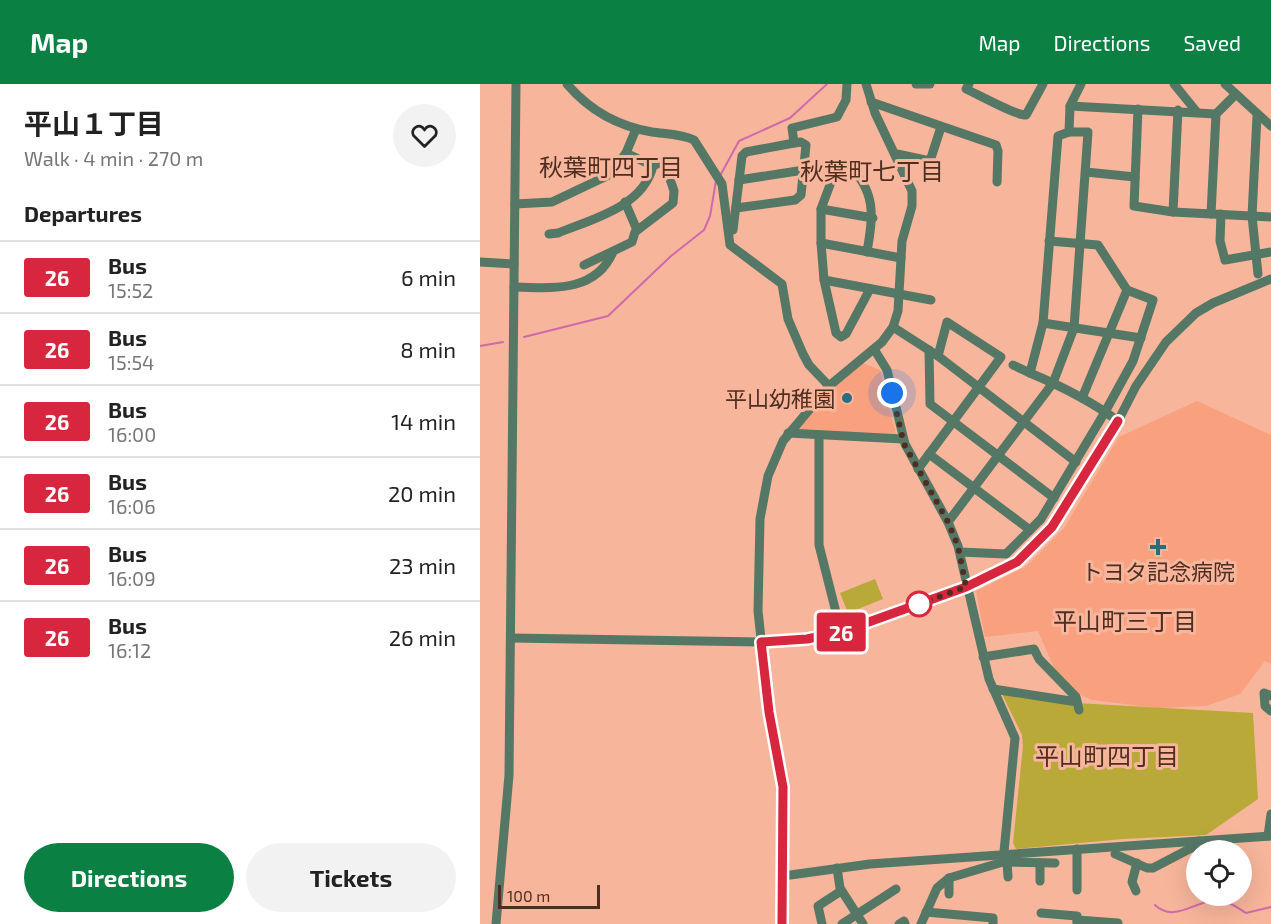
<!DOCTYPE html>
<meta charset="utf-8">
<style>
body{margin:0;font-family:"Exo 2","Noto Sans JP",sans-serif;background:#f2f2f2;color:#222;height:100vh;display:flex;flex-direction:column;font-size:22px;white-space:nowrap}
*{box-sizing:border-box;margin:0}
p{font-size:20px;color:#767676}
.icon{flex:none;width:33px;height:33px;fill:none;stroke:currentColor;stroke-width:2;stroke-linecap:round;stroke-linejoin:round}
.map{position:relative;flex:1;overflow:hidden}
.panel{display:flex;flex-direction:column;background:#fff;width:480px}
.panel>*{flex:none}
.badge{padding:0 12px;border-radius:4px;font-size:21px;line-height:39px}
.buttons{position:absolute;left:706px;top:756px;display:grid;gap:12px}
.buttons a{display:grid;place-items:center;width:66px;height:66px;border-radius:50%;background:#fff;box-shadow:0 6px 24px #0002;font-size:30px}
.scale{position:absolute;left:18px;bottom:15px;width:102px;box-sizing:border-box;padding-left:6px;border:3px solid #4f2e22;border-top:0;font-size:16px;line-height:21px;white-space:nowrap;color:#4f2e22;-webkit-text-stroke:4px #f7b59b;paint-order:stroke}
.you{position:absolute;width:30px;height:30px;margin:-15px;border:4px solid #fff;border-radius:50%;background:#1a73e8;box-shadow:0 0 0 9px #1a73e833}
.map>.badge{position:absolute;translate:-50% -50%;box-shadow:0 0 0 3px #fff}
h2{padding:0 24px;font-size:22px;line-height:54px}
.round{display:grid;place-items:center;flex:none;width:63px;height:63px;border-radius:32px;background:#f2f2f2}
.overview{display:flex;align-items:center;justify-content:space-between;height:102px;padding:0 24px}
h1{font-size:28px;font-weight:700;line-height:45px}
.primary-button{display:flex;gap:12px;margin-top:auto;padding:12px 24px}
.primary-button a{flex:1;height:69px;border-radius:36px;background:#0b8043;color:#fff;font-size:24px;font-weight:700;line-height:69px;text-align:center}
.primary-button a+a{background:#f2f2f2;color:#222}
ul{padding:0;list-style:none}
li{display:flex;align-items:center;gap:18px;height:72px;padding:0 24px;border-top:2px solid #e0e0e0}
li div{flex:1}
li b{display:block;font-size:22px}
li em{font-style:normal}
li .badge{min-width:66px;font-weight:700;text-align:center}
header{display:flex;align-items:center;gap:36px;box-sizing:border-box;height:84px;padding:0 30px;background:#0b8043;color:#fff}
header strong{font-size:28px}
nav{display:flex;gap:33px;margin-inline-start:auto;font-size:21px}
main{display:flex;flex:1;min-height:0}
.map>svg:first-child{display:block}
.built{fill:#f9a07e}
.green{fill:#b8a938}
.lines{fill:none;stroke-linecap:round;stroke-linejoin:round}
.stream{stroke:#ce6aac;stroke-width:2}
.minor{stroke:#557765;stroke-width:9}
.line-casing{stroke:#fff;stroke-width:14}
.line{stroke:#d7263d;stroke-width:9}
.walk{stroke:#4f2e22;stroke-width:6;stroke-dasharray:0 10.8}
.poi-dot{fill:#2c6c80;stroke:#f7b59b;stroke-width:2}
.stop-dot{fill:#fff;stroke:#d7263d;stroke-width:3}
.labels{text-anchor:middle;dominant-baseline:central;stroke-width:6;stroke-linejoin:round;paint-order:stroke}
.poi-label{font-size:22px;fill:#4f2e22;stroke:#f7b59b;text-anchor:end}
.neighbourhood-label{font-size:24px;fill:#4f2e22;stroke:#f7b59b}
</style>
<header>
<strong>Map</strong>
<nav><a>Map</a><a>Directions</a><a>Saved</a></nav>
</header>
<main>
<section class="panel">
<div class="overview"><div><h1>平山１丁目</h1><p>Walk · 4 min · 270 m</p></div><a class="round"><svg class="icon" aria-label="heart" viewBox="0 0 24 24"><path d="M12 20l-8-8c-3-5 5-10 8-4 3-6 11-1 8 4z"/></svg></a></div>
<h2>Departures</h2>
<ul>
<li><span class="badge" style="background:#d7263d;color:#fff">26</span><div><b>Bus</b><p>15:52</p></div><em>6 min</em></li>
<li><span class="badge" style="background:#d7263d;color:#fff">26</span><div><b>Bus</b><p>15:54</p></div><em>8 min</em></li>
<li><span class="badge" style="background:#d7263d;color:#fff">26</span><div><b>Bus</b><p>16:00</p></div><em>14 min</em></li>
<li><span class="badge" style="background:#d7263d;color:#fff">26</span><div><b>Bus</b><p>16:06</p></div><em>20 min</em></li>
<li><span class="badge" style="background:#d7263d;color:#fff">26</span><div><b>Bus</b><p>16:09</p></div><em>23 min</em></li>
<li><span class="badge" style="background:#d7263d;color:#fff">26</span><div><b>Bus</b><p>16:12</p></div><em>26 min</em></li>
</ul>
<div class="primary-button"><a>Directions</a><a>Tickets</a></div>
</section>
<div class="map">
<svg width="791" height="840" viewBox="0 0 791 840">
<rect width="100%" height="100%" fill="#f7b59b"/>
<!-- built -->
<g class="built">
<polygon points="383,279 400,286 416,350 319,347 316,344 349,305"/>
<polygon points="717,317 791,351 791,580 785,577 760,610 726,622 677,624 612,616 597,609 574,584 558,547 505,553 496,507 547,482 584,444 639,353"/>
</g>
<!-- green -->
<g class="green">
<polygon points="395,495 403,515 368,529 360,509"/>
<polygon points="521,608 596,619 773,629 778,715 726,751 643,755 536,765 533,759 543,662 542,651"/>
</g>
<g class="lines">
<!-- stream -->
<g class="stream">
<polyline points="241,90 259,57 310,34 347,0"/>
<polyline points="44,253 128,232 191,172 224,146 230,132 236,97"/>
<polyline points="0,262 23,258"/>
<path d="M675,821C695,840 716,815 740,816C749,817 758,824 766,829L791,823"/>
</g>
<!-- minor -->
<g class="minor">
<path d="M87,0C110,27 137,42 172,48C186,50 202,50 214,56L242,100L250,161L302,200L308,235L323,270L329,281L349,302"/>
<polyline points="436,0 450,0"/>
<path d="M489,0L486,5C497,10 537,32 546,31L563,0"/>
<polyline points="694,0 716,27"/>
<polyline points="745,0 791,42"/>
<polyline points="391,18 516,61 518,67 517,98"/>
<polyline points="590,22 736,30"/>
<polyline points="658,25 654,122 693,128 791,133"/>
<polyline points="777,32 772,132 778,190"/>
<polyline points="589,48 590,22 601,0"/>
<polyline points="417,70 450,77 461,43"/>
<polyline points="606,88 655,93"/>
<polyline points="259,96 324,86"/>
<polyline points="145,118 157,146"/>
<polyline points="35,120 72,118 129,91 146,69 156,45"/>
<polyline points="256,124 315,116 321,111 326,61 321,58 314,59 312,44 357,33 366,16 367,0"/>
<polyline points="341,125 393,134"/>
<polyline points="693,128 698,26"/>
<polyline points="731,130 736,30 755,11"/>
<polyline points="741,130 740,157 745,176 791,168"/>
<polyline points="253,146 262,72 266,68 314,59"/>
<path d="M69,150L78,149C112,135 163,123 173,82"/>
<path d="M341,159V125L357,82L367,80C397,107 393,132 387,168"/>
<polyline points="421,174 341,159 344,196 451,216"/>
<polyline points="0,178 34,180"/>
<polyline points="104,181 152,158 155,148 193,119 194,107 184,77 173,82 146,69"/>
<polyline points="344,196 356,249 361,253 366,250 390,205"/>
<path d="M34,203C72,204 115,209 133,168"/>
<polyline points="563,239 661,254"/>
<polyline points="413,243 458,272 596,378"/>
<polyline points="394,265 407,286 425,360 468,438 478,462 509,595 535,654 523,778 469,794 457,804 441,840"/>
<polyline points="449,266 450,320 574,414"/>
<polyline points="533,281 550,289"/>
<polyline points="602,314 647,206"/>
<polyline points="308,349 423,355"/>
<polyline points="339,351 339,461 361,548"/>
<polyline points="449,370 550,446"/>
<polyline points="438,385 521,273 467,238 458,272"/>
<path d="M468,438L573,299L594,244L608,48H589L578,52L563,239L550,289C581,302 611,317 638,337"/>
<polyline points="480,468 526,470 561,435 625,328 653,277 673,216 647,206 618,161 569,157"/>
<polyline points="31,554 281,558 327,555 361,548 486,503 523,486 551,466 572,443 638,337 656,302 686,258 716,229 733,219 791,195"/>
<polyline points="503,573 554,565 559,575 596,613 599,626"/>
<polyline points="513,605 597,618"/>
<polyline points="791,612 784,609 785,622 791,627"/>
<polyline points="788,752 791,730"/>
<polyline points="597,765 597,806"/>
<polyline points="635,770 667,784 673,784 717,761 719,757"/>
<polyline points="523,778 575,779"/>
<polyline points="527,778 528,793"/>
<polyline points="357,784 360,804 383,840"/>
<polyline points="303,792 390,780 791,752"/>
<polyline points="560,797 560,779"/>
<polyline points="656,807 652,798 657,779"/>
<polyline points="469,810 469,794"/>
<polyline points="446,828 513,834 513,840"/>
<polyline points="561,829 597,832 597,840"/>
<polyline points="597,836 638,839"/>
<polyline points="16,840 29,691 36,0"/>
<polyline points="302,840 304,716 289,628 278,527 280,435 288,392 303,357 349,302 402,258 413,243 418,227 422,157 432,122 432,107 395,29 386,0"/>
<polyline points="342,840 338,822 361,807"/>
<polyline points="362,840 416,805"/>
<polyline points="419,840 424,837 425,840"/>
</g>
</g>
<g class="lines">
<!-- line casing -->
<g class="line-casing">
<polyline id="line" points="302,840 303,703 289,628 281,558 327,555 361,548 486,503 537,478 572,443 638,337"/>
</g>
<!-- line -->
<use href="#line" class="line"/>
<!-- walk -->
<polyline class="walk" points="412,309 424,360 468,438 478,462 486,503 430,523 439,520"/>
</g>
<!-- markers -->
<g class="poi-dot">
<circle cx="367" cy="314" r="6"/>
<path d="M675 454h6v6h6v6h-6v6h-6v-6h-6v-6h6z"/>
</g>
<circle class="stop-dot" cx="439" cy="520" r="12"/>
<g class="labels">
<!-- poi labels -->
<g class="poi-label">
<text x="355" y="314">平山幼稚園</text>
<text x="678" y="487" text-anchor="middle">トヨタ記念病院</text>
</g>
<!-- neighbourhood labels -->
<g class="neighbourhood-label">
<text x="131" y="82">秋葉町四丁目</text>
<text x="392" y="86">秋葉町七丁目</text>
<text x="645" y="536">平山町三丁目</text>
<text x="627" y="671">平山町四丁目</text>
</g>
</g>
</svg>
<div class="buttons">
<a><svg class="icon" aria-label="locate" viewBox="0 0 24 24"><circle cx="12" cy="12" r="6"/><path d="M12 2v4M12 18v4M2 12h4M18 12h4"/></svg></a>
</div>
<div class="scale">100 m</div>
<div class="you" style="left:412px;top:309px"></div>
<b class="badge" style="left:361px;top:548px;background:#d7263d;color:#fff">26</b>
</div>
</main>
